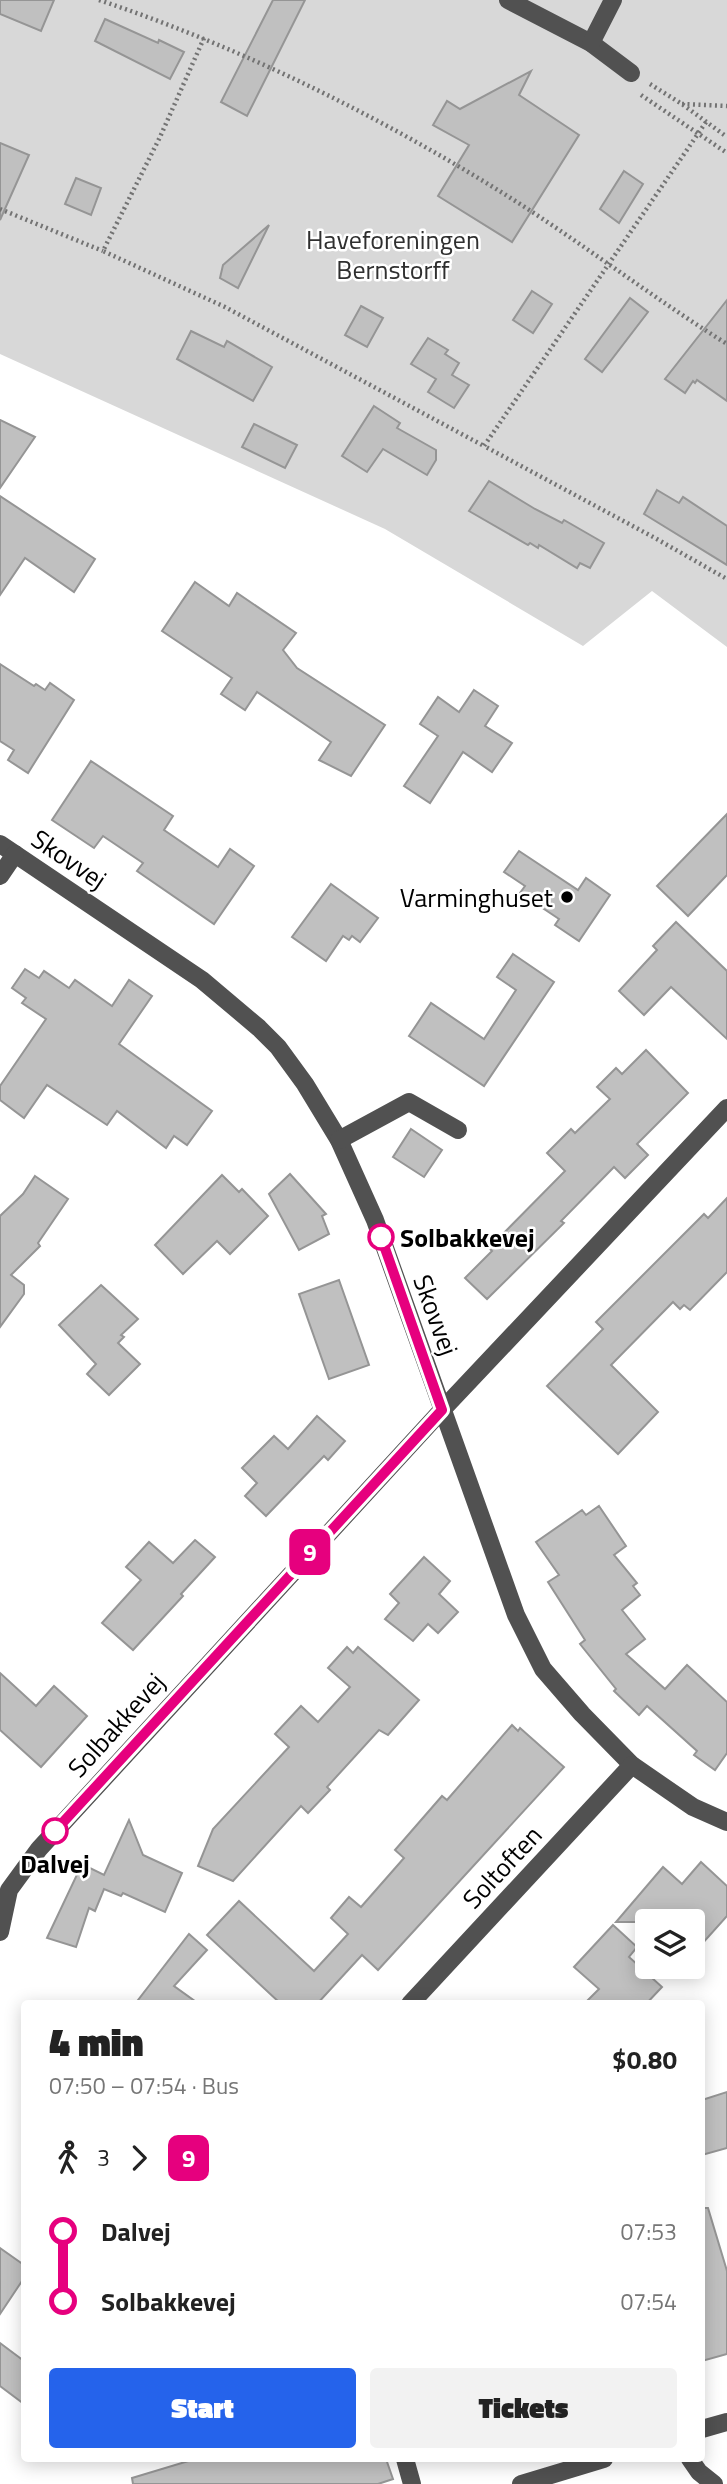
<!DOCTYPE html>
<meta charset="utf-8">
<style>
body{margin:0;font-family:"Titillium Web",sans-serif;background:#f2f2f2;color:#222;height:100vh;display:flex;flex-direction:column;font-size:26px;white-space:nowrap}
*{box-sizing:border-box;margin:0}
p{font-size:23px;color:#767676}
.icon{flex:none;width:38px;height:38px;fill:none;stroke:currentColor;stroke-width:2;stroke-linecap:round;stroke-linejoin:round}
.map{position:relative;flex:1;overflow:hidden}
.details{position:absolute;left:21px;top:2000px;width:684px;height:462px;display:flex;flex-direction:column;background:#fff;border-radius:7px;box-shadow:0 4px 18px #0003}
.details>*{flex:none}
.badge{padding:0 14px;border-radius:10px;font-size:24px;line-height:46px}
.controls{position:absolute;left:635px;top:1909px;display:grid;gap:14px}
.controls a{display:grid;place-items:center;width:70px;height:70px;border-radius:7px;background:#fff;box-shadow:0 4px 18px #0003;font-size:35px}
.map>.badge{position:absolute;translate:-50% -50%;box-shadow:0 0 0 4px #fff}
.legs{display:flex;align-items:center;gap:10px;height:77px;padding:0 28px;font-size:23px}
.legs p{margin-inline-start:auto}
.overview{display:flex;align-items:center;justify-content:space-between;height:119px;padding:0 28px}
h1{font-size:38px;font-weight:800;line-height:52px}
.cta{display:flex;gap:14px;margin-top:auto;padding:14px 28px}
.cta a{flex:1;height:80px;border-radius:7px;background:#2563eb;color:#fff;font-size:28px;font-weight:800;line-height:80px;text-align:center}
.cta a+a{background:#f2f2f2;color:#222}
ul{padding:0 28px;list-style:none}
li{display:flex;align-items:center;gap:24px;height:70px;font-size:26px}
li i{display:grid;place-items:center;width:10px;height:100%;margin:0 9px;background:currentColor}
li i::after{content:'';width:18px;height:18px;margin:-9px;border:5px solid;border-radius:50%;background:#fff}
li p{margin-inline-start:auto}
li:first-child i{background:linear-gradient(#0000 50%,currentColor 0)}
li:last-child i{background:linear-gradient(currentColor 50%,#0000 0)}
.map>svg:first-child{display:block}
.green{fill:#d8d8d8}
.building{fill:#c0c0c0;stroke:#959595;stroke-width:2}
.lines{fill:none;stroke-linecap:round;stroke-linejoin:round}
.path{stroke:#737373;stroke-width:4.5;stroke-dasharray:2 3.5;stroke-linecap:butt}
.minor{stroke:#515151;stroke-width:18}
.line-1-casing{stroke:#fff;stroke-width:16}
.line-1{stroke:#e6007e;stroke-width:10}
.poi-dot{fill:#000;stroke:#fff;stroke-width:2.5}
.stop-1-dot{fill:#fff;stroke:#e6007e;stroke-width:3.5}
.labels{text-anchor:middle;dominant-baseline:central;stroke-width:5;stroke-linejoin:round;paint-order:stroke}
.park-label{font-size:26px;fill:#2f2f2f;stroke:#fff}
.street-label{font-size:26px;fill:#000;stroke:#fff}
.poi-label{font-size:26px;fill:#000;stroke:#fff;text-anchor:end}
.stop-label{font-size:26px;font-weight:bold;fill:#000;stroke:#fff;text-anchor:start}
</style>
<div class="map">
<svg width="727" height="2484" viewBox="0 0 727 2484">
<rect width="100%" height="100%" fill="#fff"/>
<!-- green -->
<polygon class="green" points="0,0 727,0 727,647 652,591 583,646 385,529 0,354"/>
<!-- building -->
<g class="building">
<polygon points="0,0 54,0 41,31 0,14"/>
<polygon points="273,0 305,0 247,116 221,102"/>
<polygon points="105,19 158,43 159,40 184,52 170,79 95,41"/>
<polygon points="531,71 519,95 579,135 512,242 438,196 469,145 433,125 447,101 460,109"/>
<polygon points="0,143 29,155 0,220"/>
<polygon points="624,171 643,184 619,223 600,209"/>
<polygon points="76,178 101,188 91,215 65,204"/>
<polygon points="269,225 238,288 220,278 223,265"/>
<polygon points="532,291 552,304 533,333 513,320"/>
<polygon points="630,298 648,312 602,372 585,359"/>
<polygon points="727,300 727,401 697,380 695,383 693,381 685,393 665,379"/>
<polygon points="361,306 383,318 367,347 345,335"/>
<polygon points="191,331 224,347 227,341 272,367 253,401 177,359"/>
<polygon points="428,338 448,350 445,354 459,363 452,375 469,385 454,408 428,392 436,379 411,364"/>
<polygon points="374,406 400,423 397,428 436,450 436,460 427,475 383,449 367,472 342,456"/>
<polygon points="0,420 35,437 0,488"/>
<polygon points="254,424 297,445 285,468 242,447"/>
<polygon points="489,481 535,509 562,523 564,520 604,543 590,568 580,563 577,568 539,545 538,548 530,543 528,545 469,511"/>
<polygon points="657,490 679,503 683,497 727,526 727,565 644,514"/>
<polygon points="0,496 95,559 74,592 25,558 0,595"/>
<polygon points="195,582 229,606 237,593 296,633 283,650 297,668 385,725 351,776 319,760 331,742 257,692 245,710 221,694 232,678 162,631"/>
<polygon points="0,664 34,686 36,684 45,690 50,683 74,700 28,773 8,760 14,750 0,741"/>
<polygon points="474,690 498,706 485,726 512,743 492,772 463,752 430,803 404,786 438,736 420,724 438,697 459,712"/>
<polygon points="91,761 173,816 164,830 218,867 230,849 254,866 214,924 137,871 143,863 103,836 94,848 52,820"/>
<polygon points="727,814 727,875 688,916 657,886"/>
<polygon points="519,851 578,890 586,878 610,895 579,941 555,925 559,919 520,893 525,886 504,872"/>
<polygon points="331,884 378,918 360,942 352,936 349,940 343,936 326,961 292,937"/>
<polygon points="676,922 727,971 727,1039 671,987 644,1015 619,991 657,950 653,946"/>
<polygon points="513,954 554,982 484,1086 409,1036 431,1003 484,1039 516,990 497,977"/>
<polygon points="25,969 39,978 44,971 69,988 75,980 112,1006 129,980 152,996 119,1044 212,1111 187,1145 174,1136 166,1148 117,1111 107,1125 47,1085 24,1118 0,1100 0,1086 46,1019 22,1003 26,998 12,988"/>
<polygon points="646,1050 688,1093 637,1144 648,1155 625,1178 614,1167 561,1221 564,1223 487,1299 465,1278 492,1251 489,1248 565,1171 547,1153 571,1129 575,1133 610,1099 597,1087 616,1068 622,1074"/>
<polygon points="411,1129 442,1150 424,1177 393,1157"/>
<polygon points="290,1174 326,1214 322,1216 329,1234 299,1250 269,1194"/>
<polygon points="222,1175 239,1192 242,1189 268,1216 230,1254 217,1241 183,1274 155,1245"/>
<polygon points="35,1176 68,1199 38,1243 40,1246 11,1275 24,1285 24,1294 0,1327 0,1216 23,1194"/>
<polygon points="727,1198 727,1272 690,1310 684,1305 680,1309 673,1302 611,1365 658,1412 618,1454 547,1386 603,1329 596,1322 704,1214 708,1218"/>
<polygon points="339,1280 369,1365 329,1379 299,1294"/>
<polygon points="101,1285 138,1319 121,1335 124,1337 118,1343 140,1364 109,1395 87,1374 96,1364 59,1325"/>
<polygon points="317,1416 345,1441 328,1460 324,1456 266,1516 245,1496 257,1483 242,1468 274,1436 288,1449"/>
<polygon points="599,1506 626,1546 614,1555 637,1583 633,1586 640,1595 622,1610 645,1639 626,1654 665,1689 687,1665 727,1702 727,1753 715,1770 694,1755 697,1751 647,1706 639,1715 614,1691 616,1689 580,1644 585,1640 548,1582 559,1575 536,1542 582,1510 586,1515"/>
<polygon points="195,1540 215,1557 181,1594 183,1596 133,1650 102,1623 141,1580 126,1567 149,1542 173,1563"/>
<polygon points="424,1557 450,1581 439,1594 458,1612 438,1633 428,1624 413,1641 385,1619 399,1603 390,1594"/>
<polygon points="347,1647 353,1653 358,1647 419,1700 388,1735 379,1730 327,1787 330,1790 308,1813 301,1806 233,1881 198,1866 213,1829 289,1747 275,1734 301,1706 318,1722 350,1687 328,1668"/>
<polygon points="0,1673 36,1706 54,1686 87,1716 41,1767 0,1730"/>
<polygon points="512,1725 518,1731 520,1728 564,1767 378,1970 362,1955 317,2004 281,2004 207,1935 239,1901 314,1971 348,1934 331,1918 349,1897 361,1907 404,1858 395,1850 442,1796 447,1800"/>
<polygon points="129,1820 143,1855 182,1873 165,1912 123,1893 121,1896 104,1889 95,1911 89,1908 76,1947 47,1938 82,1864 104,1875"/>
<polygon points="701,1862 727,1886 727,1916 693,1954 693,1922 616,1922 663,1867 682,1884"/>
<polygon points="613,1925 637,1947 629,1957 662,1987 646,2004 584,2004 599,1989 574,1967"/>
<polygon points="189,1934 207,1950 174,1986 199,2004 135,2004"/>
<polygon points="727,2092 727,2148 702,2155 702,2100"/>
<polygon points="702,2208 708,2208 727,2271 727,2354 702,2361"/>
<polygon points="0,2248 24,2265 24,2278 0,2314"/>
<polygon points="0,2343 24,2361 24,2404 0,2386"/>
<polygon points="195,2459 386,2459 393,2479 378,2484 133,2484 132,2478"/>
</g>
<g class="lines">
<!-- path -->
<g class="path">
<path d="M99,0C237,46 369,111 493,187C573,236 647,294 727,344"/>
<polyline points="204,38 160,137 103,251 225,307 484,446"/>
<polyline points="650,84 682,104 727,137"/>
<polyline points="641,95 727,153"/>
<polyline points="682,104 727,106"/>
<polyline points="706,122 484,446 655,538 727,579"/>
<polyline points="0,209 103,251"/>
</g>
<!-- minor -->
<g class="minor">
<polyline points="508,0 591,43 631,73"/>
<polyline points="591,43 613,0"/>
<polyline points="0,844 202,980 259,1028 278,1047 305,1084 339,1140 375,1220 516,1615 543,1669 582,1714 632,1765 693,1807 727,1822"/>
<polyline points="0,876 15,854"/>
<polyline points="339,1140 409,1102 458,1130"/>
<polyline points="0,1932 9,1890 39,1849 442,1410 727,1108"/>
<polyline points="410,2004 632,1765"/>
<polyline points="702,2429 727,2422"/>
<polyline points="405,2459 412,2484"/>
<polyline points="690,2459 699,2472 714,2484"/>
<polyline points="521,2484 604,2459"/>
</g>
</g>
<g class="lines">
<!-- line-1 casing -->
<g class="line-1-casing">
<polyline id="line-1" points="55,1831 442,1410 381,1237"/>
</g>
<!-- line-1 -->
<use href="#line-1" class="line-1"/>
</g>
<!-- markers -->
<circle class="poi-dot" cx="567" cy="897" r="7"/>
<g class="stop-1-dot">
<circle cx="381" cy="1237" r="12"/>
<circle cx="55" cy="1831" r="12"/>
</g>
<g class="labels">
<!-- park labels -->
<g class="park-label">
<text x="393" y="239">Haveforeningen<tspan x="393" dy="30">Bernstorff</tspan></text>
</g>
<!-- street labels -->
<g class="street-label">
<text transform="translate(69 859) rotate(34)">Skovvej</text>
<text transform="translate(436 1315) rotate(70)">Skovvej</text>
<text transform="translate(116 1725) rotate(-48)">Solbakkevej</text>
<text transform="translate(502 1867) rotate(-47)">Soltoften</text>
</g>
<!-- poi labels -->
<g class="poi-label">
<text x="553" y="897">Varminghuset</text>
</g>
<!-- stop labels -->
<g class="stop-label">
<text x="400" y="1237">Solbakkevej</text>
<text x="55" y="1863" text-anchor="middle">Dalvej</text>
</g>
</g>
</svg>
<div class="controls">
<a><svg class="icon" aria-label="layers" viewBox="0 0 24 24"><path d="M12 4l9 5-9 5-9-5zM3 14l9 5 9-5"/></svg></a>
</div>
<b class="badge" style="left:310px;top:1552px;background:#e6007e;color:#fff">9</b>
<section class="details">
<div class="overview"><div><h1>4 min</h1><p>07:50 – 07:54 · Bus</p></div><b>$0.80</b></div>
<div class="legs"><svg class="icon" aria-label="walk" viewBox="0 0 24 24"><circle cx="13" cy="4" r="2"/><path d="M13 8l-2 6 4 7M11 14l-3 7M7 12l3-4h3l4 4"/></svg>3<svg class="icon" aria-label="forward" viewBox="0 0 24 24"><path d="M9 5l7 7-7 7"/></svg><b class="badge" style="background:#e6007e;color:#fff">9</b></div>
<ul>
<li><i style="color:#e6007e"></i><b>Dalvej</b><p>07:53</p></li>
<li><i style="color:#e6007e"></i><b>Solbakkevej</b><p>07:54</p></li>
</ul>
<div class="cta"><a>Start</a><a>Tickets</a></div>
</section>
</div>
